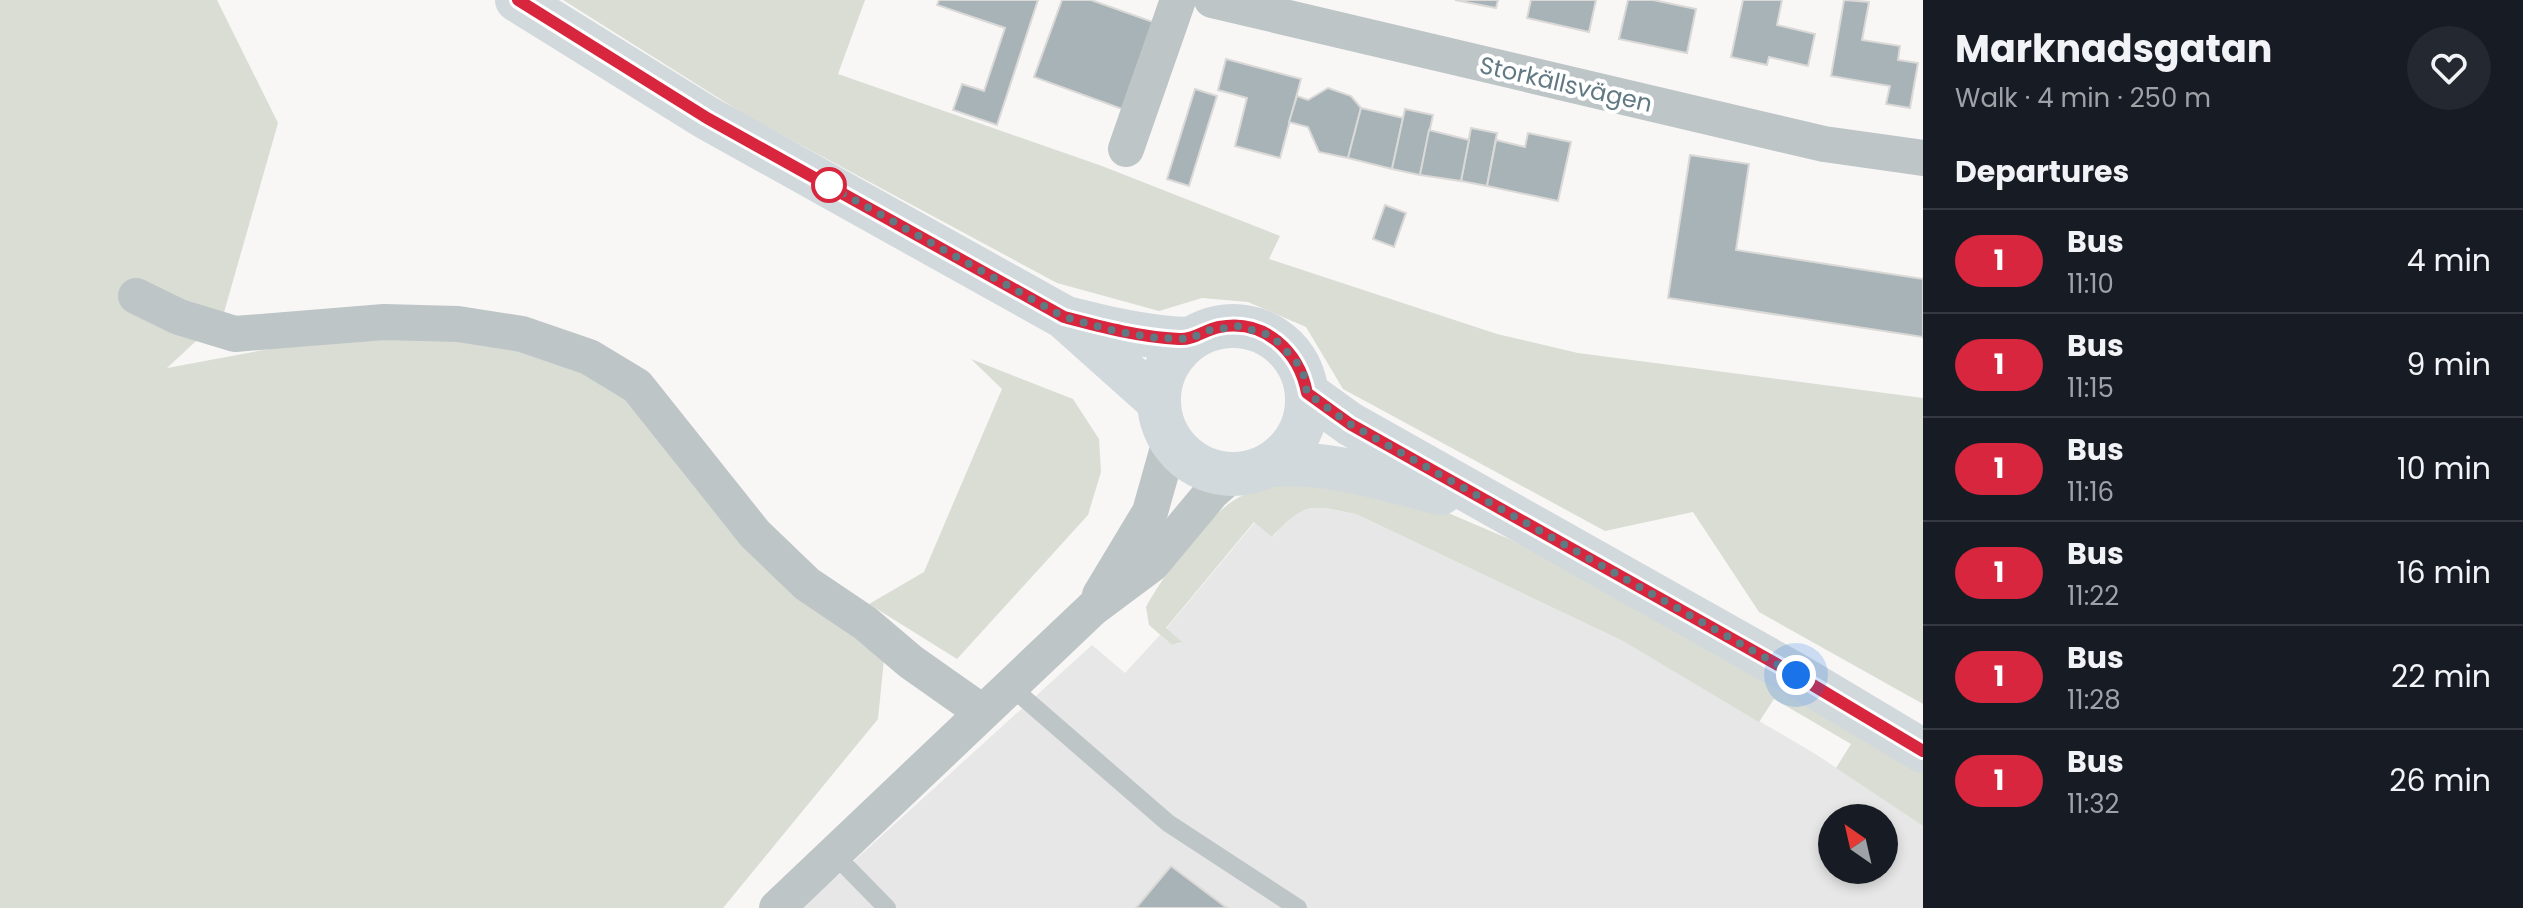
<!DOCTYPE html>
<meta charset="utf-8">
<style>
body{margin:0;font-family:Poppins,sans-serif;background:#242831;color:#f1f3f6;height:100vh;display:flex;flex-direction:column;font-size:30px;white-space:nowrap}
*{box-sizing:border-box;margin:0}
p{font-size:26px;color:#9ea1a6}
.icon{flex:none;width:44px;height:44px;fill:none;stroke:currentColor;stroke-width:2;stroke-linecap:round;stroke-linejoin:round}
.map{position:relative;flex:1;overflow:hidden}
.drawer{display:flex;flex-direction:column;background:#171b24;width:600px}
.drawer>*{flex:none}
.badge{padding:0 16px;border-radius:26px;font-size:28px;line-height:52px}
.needle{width:52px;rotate:326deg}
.tools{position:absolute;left:1818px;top:804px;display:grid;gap:16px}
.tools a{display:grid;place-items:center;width:80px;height:80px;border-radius:50%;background:#171b24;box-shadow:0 4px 12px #0003;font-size:40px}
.you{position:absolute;width:40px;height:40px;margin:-20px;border:6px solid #fff;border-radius:50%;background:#1a73e8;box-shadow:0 0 0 12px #1a73e833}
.map>.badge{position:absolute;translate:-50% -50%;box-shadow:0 0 0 4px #fff}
h2{padding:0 32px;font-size:30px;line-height:72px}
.round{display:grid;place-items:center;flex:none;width:84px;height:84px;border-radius:42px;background:#242831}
.overview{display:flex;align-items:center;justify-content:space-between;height:136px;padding:0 32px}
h1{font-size:38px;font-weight:700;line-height:60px}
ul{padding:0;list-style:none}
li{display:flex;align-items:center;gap:24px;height:104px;padding:0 32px;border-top:2px solid #363941}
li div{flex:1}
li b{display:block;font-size:30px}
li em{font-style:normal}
li .badge{min-width:88px;font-weight:700;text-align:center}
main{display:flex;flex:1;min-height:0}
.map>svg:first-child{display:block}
.built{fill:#e6e7e6;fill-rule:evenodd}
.green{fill:#d9ddd4}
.building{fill:#a7b3b7;stroke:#dad9d7;stroke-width:2}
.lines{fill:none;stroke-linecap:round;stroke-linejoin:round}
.service{stroke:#bec5c7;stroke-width:18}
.minor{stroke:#bec5c7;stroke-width:36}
.secondary{stroke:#d2d9dc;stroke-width:44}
.line-casing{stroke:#fff;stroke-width:18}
.line{stroke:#d7263d;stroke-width:12}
.walk{stroke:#617982;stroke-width:8;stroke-dasharray:0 14.4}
.stop-dot{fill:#fff;stroke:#d7263d;stroke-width:4}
.labels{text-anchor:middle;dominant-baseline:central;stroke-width:8;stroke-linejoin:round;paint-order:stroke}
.street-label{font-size:24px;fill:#617982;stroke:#fff}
</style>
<main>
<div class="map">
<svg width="1923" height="908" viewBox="0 0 1923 908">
<rect width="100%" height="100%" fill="#f8f7f5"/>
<!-- built -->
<path class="built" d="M1317,507L1356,514L1623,641L1817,755L1923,826V908H802L1092,645L1125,673L1160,635L1172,645L1181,643L1166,629L1255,522L1273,537L1293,513ZM1832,818H1884V870H1832Z"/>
<!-- green -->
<g class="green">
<polygon points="0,0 217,0 278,123 223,316 167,368 317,340 449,328 610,381 885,649 878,719 723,908 0,908"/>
<polygon points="563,0 865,0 838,74 1102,166 1280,236 1269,259 1497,334 1578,353 1923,398 1923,704 1759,612 1693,512 1605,531 1343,389 1306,327 1248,302 1202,298 1159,311 1057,283 747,116"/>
<polygon points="971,359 1073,399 1099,439 1101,472 1088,515 957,659 869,604 924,572 1002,389"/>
<path d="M1295,479L1404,494L1509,539L1713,645L1923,770V826L1836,768L1851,744L1774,699L1759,722L1623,641L1356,514C1310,505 1305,501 1272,537L1254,522L1166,628L1182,642L1172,645L1149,625L1146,607C1162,577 1207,516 1236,499C1253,489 1276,485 1295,479Z"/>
</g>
<!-- building -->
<g class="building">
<polygon points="939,0 1038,0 997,125 953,110 962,84 984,91 1005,28 937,5"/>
<polygon points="1062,0 1091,0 1153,22 1122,109 1034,77"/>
<polygon points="1455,0 1498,0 1496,8"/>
<polygon points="1531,0 1596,0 1589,32 1527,18"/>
<polygon points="1628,0 1653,0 1696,9 1687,53 1619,39"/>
<polygon points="1743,0 1782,0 1777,25 1815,34 1808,66 1769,57 1767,65 1731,57"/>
<polygon points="1844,0 1869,2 1862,40 1900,46 1898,60 1918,63 1910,108 1886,104 1890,86 1831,76"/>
<polygon points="1226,59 1301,79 1280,158 1235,146 1247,98 1218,90"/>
<polygon points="1328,88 1351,96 1361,108 1348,158 1319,152 1308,127 1289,122 1297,96 1308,100"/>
<polygon points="1195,89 1217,96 1189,186 1167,179"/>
<polygon points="1361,108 1403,118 1392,169 1348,158"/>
<polygon points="1405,109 1433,115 1420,175 1392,169"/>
<polygon points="1471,128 1497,133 1487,186 1461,181"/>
<polygon points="1429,130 1469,140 1461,181 1420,175"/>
<polygon points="1528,133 1571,142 1558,201 1487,186 1496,140 1525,147"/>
<polygon points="1690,155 1749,164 1736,250 1923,279 1923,337 1668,298"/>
<polygon points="1385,205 1406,213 1394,247 1373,239"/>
<polygon points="1171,866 1227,908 1136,908"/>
</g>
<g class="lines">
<!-- service -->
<g class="service">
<polyline points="1010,686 1168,823 1298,908"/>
<polyline points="835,855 887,908"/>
</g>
<!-- minor -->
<g class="minor">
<polyline points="1212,0 1824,144 1923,158"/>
<polyline points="1126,149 1178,0"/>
<polyline points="136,296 179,317 235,334 384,322 458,324 522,334 589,357 637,386 755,534 807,584 865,623 911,662 982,712"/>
<polyline points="1100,595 1150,512 1170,441"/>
<polyline points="777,908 1093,608 1152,564 1212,492 1231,475"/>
</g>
<!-- secondary -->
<g class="secondary">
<polyline points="517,0 707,118 1064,317 1158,401"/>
<path d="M1071,319C1111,329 1149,338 1190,339"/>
<circle cx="1233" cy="400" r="74"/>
<polyline points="1307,393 1350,424 1796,675 1923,751"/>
<path d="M1271,465C1328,460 1386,480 1441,493"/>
</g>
</g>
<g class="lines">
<!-- line casing -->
<g class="line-casing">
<path id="line" d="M518,0L707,118L1064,317C1102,327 1139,337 1179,339C1194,340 1204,330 1219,327C1264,318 1299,351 1307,393L1350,424L1796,675L1923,751"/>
</g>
<!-- line -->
<use href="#line" class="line"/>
<!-- walk -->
<polyline class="walk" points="829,185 817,179 1064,317 1119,332 1157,338 1190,339 1205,331 1239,326 1272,336 1296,361 1304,376 1307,393 1350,424 1796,675"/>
</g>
<!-- markers -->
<circle class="stop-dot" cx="829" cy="185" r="16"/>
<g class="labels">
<!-- street labels -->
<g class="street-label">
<text transform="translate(1566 84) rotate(13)">Storkällsvägen</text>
</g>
</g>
</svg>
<div class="tools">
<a><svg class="needle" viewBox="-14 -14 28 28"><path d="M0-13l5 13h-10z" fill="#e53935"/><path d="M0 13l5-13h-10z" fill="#9ea1a6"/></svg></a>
</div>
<div class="you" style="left:1796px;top:675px"></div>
</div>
<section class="drawer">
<div class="overview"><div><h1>Marknadsgatan</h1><p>Walk · 4 min · 250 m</p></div><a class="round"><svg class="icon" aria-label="heart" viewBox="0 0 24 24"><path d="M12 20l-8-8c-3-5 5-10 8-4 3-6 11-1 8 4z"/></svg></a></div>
<h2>Departures</h2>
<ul>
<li><span class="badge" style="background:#d7263d;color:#fff">1</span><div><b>Bus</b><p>11:10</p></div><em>4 min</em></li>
<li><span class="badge" style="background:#d7263d;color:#fff">1</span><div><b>Bus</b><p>11:15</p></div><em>9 min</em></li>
<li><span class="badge" style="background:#d7263d;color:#fff">1</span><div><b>Bus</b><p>11:16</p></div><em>10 min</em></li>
<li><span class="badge" style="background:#d7263d;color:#fff">1</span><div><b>Bus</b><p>11:22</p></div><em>16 min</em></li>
<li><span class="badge" style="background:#d7263d;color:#fff">1</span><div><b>Bus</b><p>11:28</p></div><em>22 min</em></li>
<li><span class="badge" style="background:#d7263d;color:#fff">1</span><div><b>Bus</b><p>11:32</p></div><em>26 min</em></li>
</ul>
</section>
</main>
